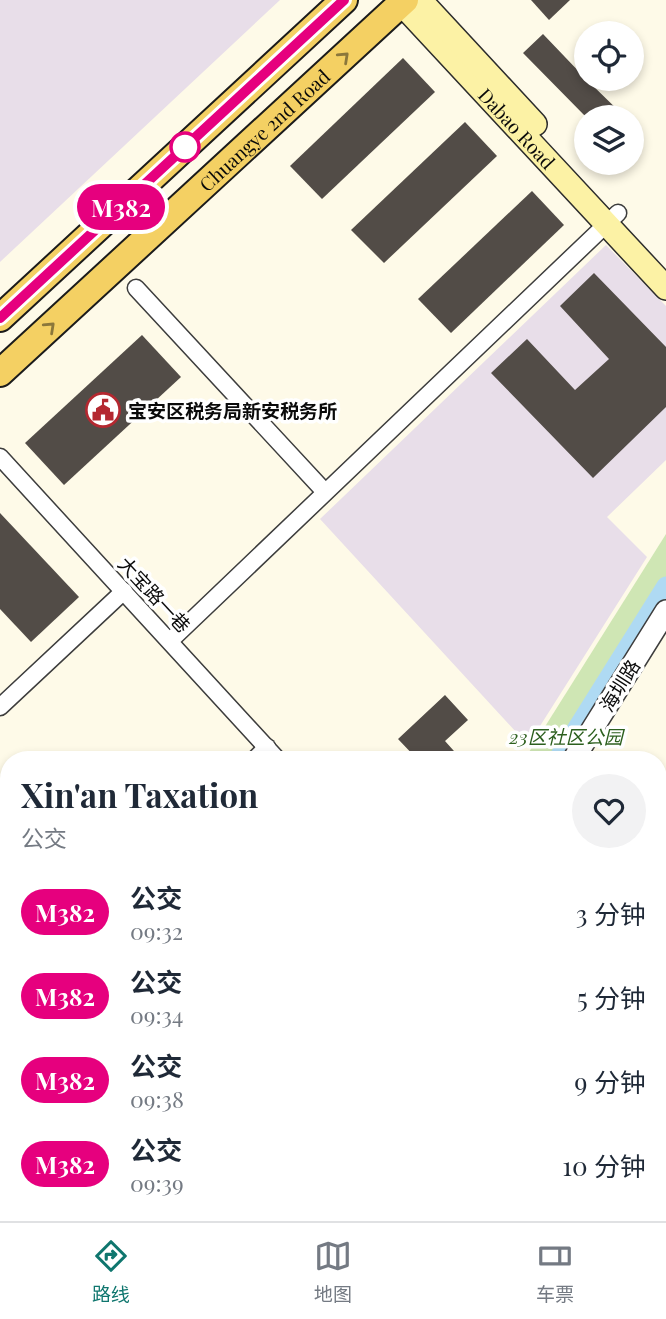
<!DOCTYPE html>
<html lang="zh">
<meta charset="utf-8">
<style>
body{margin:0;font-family:"Playfair Display","Noto Sans SC",serif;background:#f2f2f3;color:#1f2937;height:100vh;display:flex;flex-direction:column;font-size:26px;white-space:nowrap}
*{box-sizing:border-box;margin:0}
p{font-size:23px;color:#747a83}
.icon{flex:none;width:38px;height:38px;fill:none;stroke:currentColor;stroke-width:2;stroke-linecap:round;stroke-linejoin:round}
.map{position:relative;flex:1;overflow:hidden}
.panel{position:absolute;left:0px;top:751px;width:667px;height:471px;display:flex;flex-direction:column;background:#fff;border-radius:28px 28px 0 0;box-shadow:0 4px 10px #0003}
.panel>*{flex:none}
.badge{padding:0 14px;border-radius:23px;font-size:24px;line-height:46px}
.buttons{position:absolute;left:574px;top:21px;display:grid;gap:14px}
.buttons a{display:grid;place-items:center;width:70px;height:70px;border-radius:50%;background:#fff;box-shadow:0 4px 10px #0003;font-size:35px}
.map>.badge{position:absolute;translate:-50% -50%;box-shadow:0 0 0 4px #fff}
.round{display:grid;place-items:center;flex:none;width:74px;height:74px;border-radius:37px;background:#f2f2f3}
.head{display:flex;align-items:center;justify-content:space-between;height:119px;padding:0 21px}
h1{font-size:33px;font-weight:700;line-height:52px}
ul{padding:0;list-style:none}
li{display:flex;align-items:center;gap:21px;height:84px;padding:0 21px}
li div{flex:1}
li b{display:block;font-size:26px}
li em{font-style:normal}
li .badge{min-width:77px;font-weight:700;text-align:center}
.menu{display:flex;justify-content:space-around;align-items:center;height:98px;border-top:2px solid #e0e1e3;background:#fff;font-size:19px;color:#747a83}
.menu a{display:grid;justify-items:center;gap:4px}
.menu .active{color:#0f766e}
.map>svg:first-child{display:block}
.industrial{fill:#e8dee9}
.green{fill:#cfe6b4}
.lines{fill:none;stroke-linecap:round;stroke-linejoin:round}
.canal{stroke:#afdaf3;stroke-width:19}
.building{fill:#524c47}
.minor-casing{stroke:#3d3d3d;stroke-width:19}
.tertiary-casing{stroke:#3d3d3d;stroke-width:24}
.secondary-casing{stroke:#2c2c2c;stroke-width:26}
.primary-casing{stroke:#1b1b1b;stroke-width:30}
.minor{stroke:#fff;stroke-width:16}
.tertiary{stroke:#fff;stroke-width:21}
.secondary{stroke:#fcf2a5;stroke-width:23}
.primary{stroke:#f4d063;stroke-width:26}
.oneway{stroke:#8b773b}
.line-casing{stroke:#fff;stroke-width:16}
.line{stroke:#e6007e;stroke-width:10}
.stop-dot{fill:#fff;stroke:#e6007e;stroke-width:3.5}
.labels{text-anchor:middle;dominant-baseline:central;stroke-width:7;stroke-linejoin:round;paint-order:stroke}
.street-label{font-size:19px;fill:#0a0a0a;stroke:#fff}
.poi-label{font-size:19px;font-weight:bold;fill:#0a0a0a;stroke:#fff;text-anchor:start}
.park-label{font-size:19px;font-style:italic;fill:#2c5f1e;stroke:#fff}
</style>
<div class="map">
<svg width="666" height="1221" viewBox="0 0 666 1221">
<rect width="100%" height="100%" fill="#fefae8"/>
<!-- industrial -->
<g class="industrial">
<polygon points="0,0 280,0 0,262"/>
<polygon points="606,245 666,306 666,460 607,517 647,557 528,745 320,519"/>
</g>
<!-- green -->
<polygon class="green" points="666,534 666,616 578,759 524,760"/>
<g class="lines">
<!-- canal -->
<polyline class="canal" points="557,760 666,586"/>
</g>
<!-- building -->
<g class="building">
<polygon points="531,0 570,0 549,20"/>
<polygon points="543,34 586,79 625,117 586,117 523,53"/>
<polygon points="403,58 435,92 322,199 290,166"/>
<polygon points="465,122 497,156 384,263 351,230"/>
<polygon points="532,191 564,225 451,333 418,299"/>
<polygon points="594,273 666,347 666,407 593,478 491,373 527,339 575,390 609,359 560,306"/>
<polygon points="142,335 181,377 64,485 25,443"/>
<polygon points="0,513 79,597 31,642 0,609"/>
<polygon points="445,695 468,720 445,741 462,760 418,760 398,739"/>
</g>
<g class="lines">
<!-- minor casing -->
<g class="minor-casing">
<g id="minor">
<polyline points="136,288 325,492"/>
<polyline points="0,457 278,760"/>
<polyline points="170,641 618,213"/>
<polyline points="0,707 124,591"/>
<polyline points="254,760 267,747"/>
<polyline points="0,897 9,906"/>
<polyline points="0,1145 9,1137"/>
</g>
</g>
<!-- tertiary casing -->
<g class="tertiary-casing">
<g id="tertiary">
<polyline points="573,760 666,611"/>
<polyline points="284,1221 289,1213"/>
</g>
</g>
<!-- secondary casing -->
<g class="secondary-casing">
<g id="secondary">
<path id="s1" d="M398,0L666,288"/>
<polyline points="420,0 535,124"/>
</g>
</g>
<!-- primary casing -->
<g class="primary-casing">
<g id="primary">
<polyline points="0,318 344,0"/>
<path id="s2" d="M0,373L405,0"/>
</g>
</g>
<!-- minor -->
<use href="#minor" class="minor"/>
<!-- tertiary -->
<use href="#tertiary" class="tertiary"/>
<!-- secondary -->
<use href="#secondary" class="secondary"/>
<!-- primary -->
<use href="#primary" class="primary"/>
</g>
<!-- one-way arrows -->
<defs><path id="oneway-chevron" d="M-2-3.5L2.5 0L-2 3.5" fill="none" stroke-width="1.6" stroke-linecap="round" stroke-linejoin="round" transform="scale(1.75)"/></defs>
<g class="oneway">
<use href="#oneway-chevron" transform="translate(344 57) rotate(-43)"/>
<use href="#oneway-chevron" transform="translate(50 327) rotate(-43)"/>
</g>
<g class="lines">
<!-- line casing -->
<g class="line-casing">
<polyline id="line" points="0,318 344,0"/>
</g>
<!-- line -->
<use href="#line" class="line"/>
</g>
<!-- icons -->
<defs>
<g id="civic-ring" transform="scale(1.75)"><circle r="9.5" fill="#fff" stroke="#b42830" stroke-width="1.5"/><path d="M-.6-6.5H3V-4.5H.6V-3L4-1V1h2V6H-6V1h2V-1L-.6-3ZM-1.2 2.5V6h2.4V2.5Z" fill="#b42830"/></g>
</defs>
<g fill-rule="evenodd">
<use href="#civic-ring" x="103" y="410"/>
</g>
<!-- markers -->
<circle class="stop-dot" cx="185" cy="147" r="14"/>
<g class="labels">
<!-- street labels -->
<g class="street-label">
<text stroke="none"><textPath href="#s1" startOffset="175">Dabao Road</textPath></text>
<text stroke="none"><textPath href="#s2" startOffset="359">Chuangye 2nd Road</textPath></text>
<text transform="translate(155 594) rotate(47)">大宝路一巷</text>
<text transform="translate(619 685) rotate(-58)">海圳路</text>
</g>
<!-- poi labels -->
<g class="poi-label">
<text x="128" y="410">宝安区税务局新安税务所</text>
</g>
<!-- park labels -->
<g class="park-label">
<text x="566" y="736">23区社区公园</text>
</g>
</g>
</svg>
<div class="buttons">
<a><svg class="icon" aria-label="locate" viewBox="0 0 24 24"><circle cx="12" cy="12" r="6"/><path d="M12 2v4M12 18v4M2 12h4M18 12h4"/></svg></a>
<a><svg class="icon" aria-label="layers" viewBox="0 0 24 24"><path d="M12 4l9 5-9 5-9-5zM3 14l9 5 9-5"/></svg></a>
</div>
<b class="badge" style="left:121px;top:207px;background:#e6007e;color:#fff">M382</b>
<section class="panel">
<div class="head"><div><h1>Xin'an Taxation</h1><p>公交</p></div><a class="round"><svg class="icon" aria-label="heart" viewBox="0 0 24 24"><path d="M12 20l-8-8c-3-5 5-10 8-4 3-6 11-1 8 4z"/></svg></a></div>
<ul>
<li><span class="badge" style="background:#e6007e;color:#fff">M382</span><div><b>公交</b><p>09:32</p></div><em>3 分钟</em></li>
<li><span class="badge" style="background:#e6007e;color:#fff">M382</span><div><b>公交</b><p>09:34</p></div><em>5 分钟</em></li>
<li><span class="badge" style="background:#e6007e;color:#fff">M382</span><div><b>公交</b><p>09:38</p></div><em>9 分钟</em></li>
<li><span class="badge" style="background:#e6007e;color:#fff">M382</span><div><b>公交</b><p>09:39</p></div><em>10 分钟</em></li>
</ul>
</section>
</div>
<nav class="menu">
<a class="active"><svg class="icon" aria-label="directions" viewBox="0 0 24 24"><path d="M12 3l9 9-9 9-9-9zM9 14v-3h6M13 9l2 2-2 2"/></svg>路线</a>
<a><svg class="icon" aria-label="map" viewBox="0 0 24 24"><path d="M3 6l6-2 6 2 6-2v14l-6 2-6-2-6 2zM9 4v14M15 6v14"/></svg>地图</a>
<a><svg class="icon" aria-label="tickets" viewBox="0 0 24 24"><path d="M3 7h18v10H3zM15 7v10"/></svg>车票</a>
</nav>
